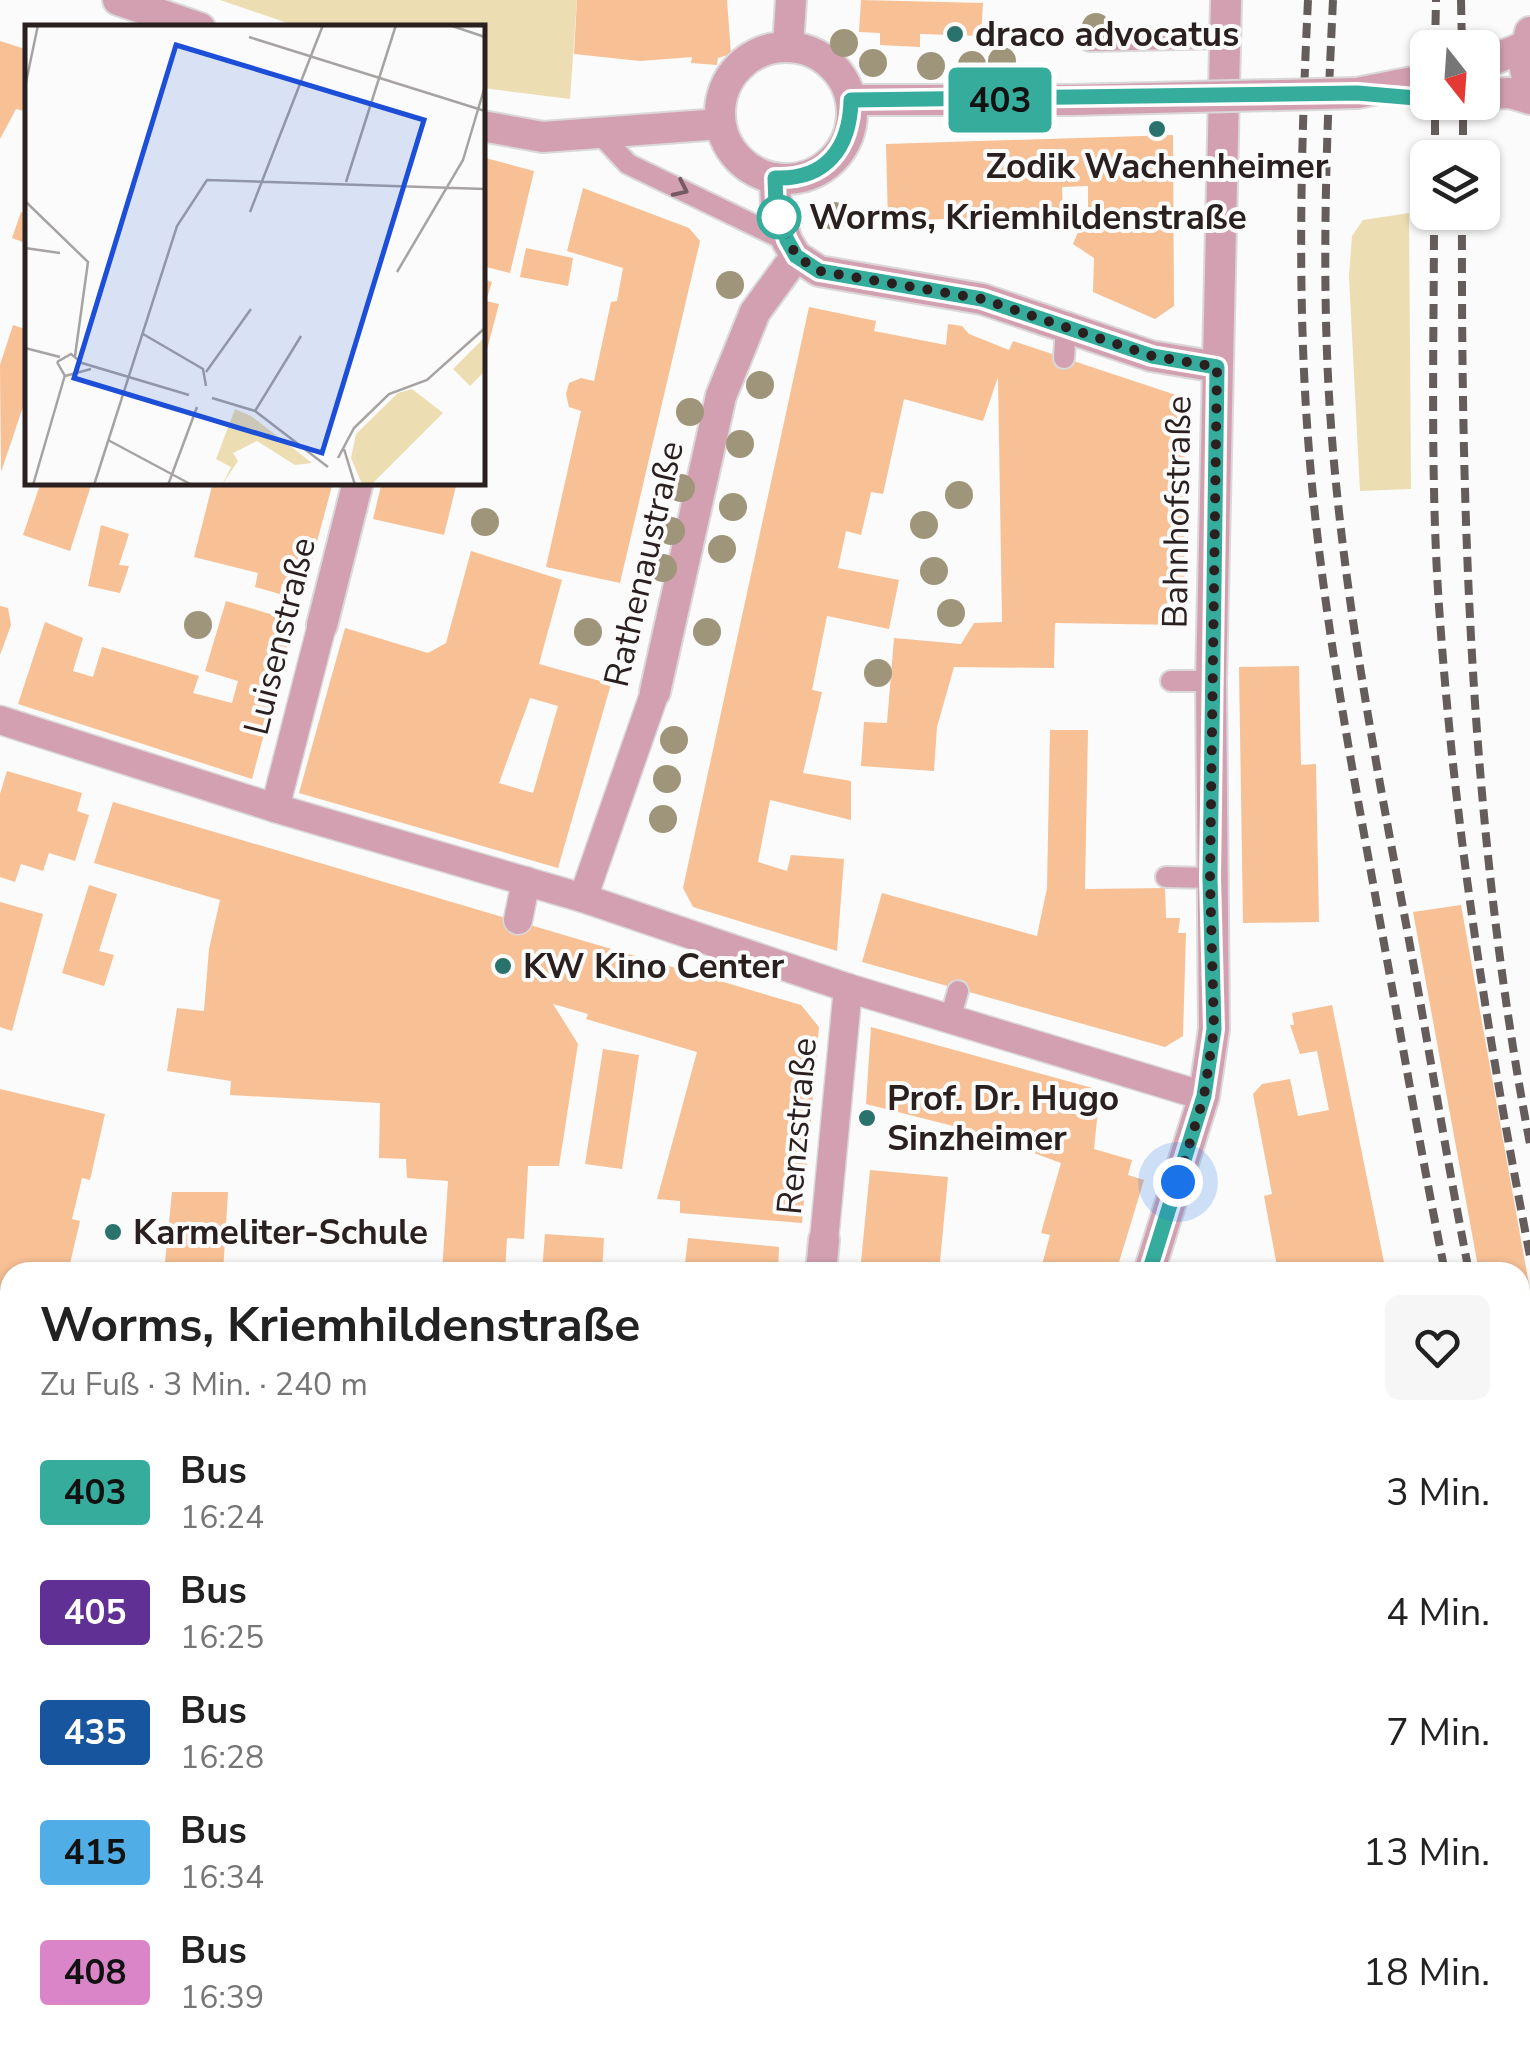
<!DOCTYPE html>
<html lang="de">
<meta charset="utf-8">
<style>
body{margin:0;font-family:"Nunito Sans",sans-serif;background:#f6f6f6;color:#222;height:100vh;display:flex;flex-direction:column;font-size:38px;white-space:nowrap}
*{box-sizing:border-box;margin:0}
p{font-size:32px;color:#767676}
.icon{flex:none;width:55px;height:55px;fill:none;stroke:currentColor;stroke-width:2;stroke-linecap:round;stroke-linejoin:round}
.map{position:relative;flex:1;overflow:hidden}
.sheet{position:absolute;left:0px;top:1262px;width:1530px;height:792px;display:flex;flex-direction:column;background:#fff;border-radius:30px 30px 0 0;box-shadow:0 2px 8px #0004}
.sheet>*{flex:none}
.badge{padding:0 20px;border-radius:8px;font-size:35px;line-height:65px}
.needle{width:65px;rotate:163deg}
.buttons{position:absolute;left:1410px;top:30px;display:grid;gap:20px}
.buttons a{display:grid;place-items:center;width:90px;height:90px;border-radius:15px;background:#fff;box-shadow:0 2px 8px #0004;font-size:50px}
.you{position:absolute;width:50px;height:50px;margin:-25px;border:8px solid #fff;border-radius:50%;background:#1a73e8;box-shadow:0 0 0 15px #1a73e833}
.map>.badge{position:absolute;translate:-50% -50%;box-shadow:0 0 0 5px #fff}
.round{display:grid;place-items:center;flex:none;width:105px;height:105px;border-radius:15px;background:#f6f6f6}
.summary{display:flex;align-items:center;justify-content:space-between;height:170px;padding:0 40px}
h1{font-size:48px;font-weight:700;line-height:75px}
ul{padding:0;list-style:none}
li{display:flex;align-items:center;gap:30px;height:120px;padding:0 40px}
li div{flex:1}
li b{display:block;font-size:38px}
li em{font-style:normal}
li .badge{min-width:110px;font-weight:700;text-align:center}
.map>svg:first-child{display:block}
.green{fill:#ecddb2}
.building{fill:#f7c095;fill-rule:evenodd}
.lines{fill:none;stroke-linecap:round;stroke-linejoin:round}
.service-casing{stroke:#dad8d8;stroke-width:24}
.pedestrian-casing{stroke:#dad8d8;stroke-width:31}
.minor-casing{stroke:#dad8d8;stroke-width:34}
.tertiary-casing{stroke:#dad8d8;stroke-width:34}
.service{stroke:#d3a0b2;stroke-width:20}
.pedestrian{stroke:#d3a0b2;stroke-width:28}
.minor{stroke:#d3a0b2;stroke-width:30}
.tertiary{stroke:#d3a0b2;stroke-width:30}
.rail{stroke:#645d5c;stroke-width:8;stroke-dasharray:15 8;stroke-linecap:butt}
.tertiary-bridge-casing{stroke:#dad8d8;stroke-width:34;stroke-linecap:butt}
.tertiary-bridge{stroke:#d3a0b2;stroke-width:30}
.tree{fill:#9e957a}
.oneway{stroke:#765a61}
.line-casing{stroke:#fff;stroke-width:22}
.line{stroke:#36ac9c;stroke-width:15}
.walk{stroke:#2a201f;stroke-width:10;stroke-dasharray:0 18}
.poi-dot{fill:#2a726c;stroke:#fbfbfb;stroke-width:4}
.stop-dot{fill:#fff;stroke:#36ac9c;stroke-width:5}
.labels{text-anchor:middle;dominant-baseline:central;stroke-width:8;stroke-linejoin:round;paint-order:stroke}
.poi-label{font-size:35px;font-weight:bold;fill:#2a201f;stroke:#fbfbfb;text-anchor:start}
.stop-label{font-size:35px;font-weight:bold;fill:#2a201f;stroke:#fbfbfb;text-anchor:start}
.street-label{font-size:35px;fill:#2a201f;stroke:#fbfbfb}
.inset-road{fill:none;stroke:#a7a3a3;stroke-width:2.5}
.view{fill:#1d4ed8;fill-opacity:0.15;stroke:#1d4ed8;stroke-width:5}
.inset-edge{fill:none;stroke:#2a201f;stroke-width:5}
</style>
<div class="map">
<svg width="1530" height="2054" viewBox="0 0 1530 2054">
<rect width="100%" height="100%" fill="#fbfbfb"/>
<!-- green -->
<g class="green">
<polygon points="220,0 577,0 570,99 483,88 482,28 299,27"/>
<polygon points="1409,213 1411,489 1360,491 1349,277 1352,236 1363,220"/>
</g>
<!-- building -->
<g class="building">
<polygon points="577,0 727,0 731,54 718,58 717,65 691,63 692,57 640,61 574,54"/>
<polygon points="861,0 983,3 981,36 920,34 920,47 880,45 880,33 859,32"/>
<polygon points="0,41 28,50 28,112 16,109 0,139"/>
<polygon points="1173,135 1174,306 1155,319 1093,292 1094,258 1073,244 1078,232 1088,229 1088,186 1062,187 1063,215 888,221 886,144"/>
<polygon points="482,157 534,171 510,273 482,266"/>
<polygon points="583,188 689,228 700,241 620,583 546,567 581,411 569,407 566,394 569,383 581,378 594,381 611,302 617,301 623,268 567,251"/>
<polygon points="21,212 28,214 28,244 12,238"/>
<polygon points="526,248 573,258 568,286 520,277"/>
<polygon points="482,279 492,282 486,301 499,304 484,361"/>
<polygon points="809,307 876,321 874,331 946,345 948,324 962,326 969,334 1009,350 1013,341 1182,397 1185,424 1184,625 1055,623 1054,668 954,667 937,727 934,771 861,766 864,722 887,723 894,638 961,644 974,623 1002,622 998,377 983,421 904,399 883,494 871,492 861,535 846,531 838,568 899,580 889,629 827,616 812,690 822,692 803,773 851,781 851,820 770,800 758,862 787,871 791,855 844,859 837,951 693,907 683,888"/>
<polygon points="13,325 28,330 28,392 1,472 0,365"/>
<polygon points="41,482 92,482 70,551 23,535"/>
<polygon points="213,482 333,482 304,590 282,584 280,594 255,587 258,573 194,557"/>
<polygon points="382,482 457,482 444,535 373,519"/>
<polygon points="101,525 129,534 119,565 129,566 120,593 88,586"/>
<path d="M471,551L562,580L539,664L611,684L558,868L299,793L345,628L428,653L446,643ZM530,698L558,706L533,793L499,783Z"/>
<polygon points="226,601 294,621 252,779 18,704 45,622 83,638 73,671 93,677 102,647 199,676 193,693 232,703 238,681 205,671"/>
<polygon points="0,606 8,608 11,625 0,655"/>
<polygon points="1299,666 1301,765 1316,764 1319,922 1243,923 1239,667"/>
<polygon points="1050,730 1088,730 1085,889 1165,888 1166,918 1180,918 1178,933 1186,933 1183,1036 1165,1047 862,962 882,893 1037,936 1047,888"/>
<polygon points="7,771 82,793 77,811 89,815 75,861 49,853 43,871 21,864 15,882 0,877 0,794"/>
<polygon points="113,802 801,1005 819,1027 802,1223 680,1213 680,1201 657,1199 697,1052 586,1019 588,1014 553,1004 578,1044 559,1166 528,1166 524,1239 507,1238 505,1272 442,1272 448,1181 407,1178 406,1159 379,1158 380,1103 230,1095 231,1081 167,1071 177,1008 204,1011 209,949 220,900 94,863"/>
<polygon points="89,885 117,894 99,951 114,955 104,986 62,973"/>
<polygon points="0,902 43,914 12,1031 0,1027"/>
<polygon points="1461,905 1530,1290 1530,1491 1520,1492 1520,1272 1479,1272 1413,912"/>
<polygon points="1332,1005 1386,1272 1278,1272 1264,1196 1272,1194 1253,1094 1262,1084 1290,1079 1298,1116 1329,1110 1317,1051 1300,1054 1290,1025 1294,1025 1292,1013"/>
<polygon points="871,1027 1100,1090 1094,1149 1132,1160 1128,1175 1144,1180 1116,1272 1040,1272 1050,1235 1041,1233 1061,1163 977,1132 866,1104"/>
<polygon points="603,1049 639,1055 622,1169 585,1164"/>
<polygon points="0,1089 105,1114 90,1180 82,1178 72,1219 80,1221 68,1272 10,1272 10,1394 0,1392"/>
<polygon points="870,1170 948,1177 939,1272 860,1272"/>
<polygon points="172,1192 228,1192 223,1272 164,1272"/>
<polygon points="545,1234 604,1238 602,1272 542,1272"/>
<polygon points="688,1238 779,1247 778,1272 684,1272"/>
<polygon points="1520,1716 1530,1760 1528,1963 1520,1921"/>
<polygon points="0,1726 5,1737 10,1736 10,1776 0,1777"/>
<rect x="0" y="1794" width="10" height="82"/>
<polygon points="10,2005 10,2047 0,2047 0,2006"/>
<polygon points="13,2045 81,2045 81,2054 14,2054"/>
<polygon points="238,2045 311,2045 310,2054 238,2054"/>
<polygon points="364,2045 424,2045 423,2054 364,2054"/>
<polygon points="644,2045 735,2045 734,2054 663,2054 644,2052"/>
<polygon points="787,2045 847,2045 846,2054 787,2054"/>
<rect x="1088" y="2045" width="64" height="9"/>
<polygon points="1275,2045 1303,2045 1305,2054 1277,2054"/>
<polygon points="1370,2045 1396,2045 1398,2054 1372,2054"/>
<polygon points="1433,2045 1475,2045 1477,2054 1435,2054"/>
</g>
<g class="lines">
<!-- service casing -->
<g class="service-casing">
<g id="service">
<polyline points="1090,41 1226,38"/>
<polyline points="602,136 628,164 787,241"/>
<polyline points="1064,358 1066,326"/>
<polyline points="1171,681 1211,681"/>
<polyline points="1166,877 1211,878"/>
<polyline points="950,1019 958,991"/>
<polyline points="1331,2045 1333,2054"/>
<polyline points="1185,2054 1185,2045"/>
</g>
</g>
<!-- pedestrian casing -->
<g class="pedestrian-casing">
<g id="pedestrian">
<polyline points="0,720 275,808 583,898 848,988 1204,1096"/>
<polyline points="275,808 322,625"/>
<polyline points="583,898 655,692"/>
<polyline points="518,920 526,881"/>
<polyline points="824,1240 848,988"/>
</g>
</g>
<!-- minor casing -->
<g class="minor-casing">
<g id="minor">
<polyline points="788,46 791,0"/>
<polyline points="322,625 358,482"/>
<polyline points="655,692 721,396 755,312 796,256"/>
<polyline points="821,1272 824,1240"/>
<polyline points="329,2054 329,2045"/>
</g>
</g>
<!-- tertiary casing -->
<g class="tertiary-casing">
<g id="tertiary">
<polyline points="118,0 200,28"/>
<polyline points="1530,32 1523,60 1530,90"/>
<circle cx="786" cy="113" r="66"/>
<polyline points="1482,64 1524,47"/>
<polyline points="1357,93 1428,79"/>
<polyline points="1482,94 1510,93 1530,99"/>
<polyline points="851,100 1072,100"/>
<polyline points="482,126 543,137 720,124"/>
<polyline points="775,178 776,206 787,241 796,256 819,271 982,299 1151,356 1217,367"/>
<polyline points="1149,1272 1204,1096 1214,1029 1211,681 1226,0"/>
<polyline points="0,1658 10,1656"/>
<polyline points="760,2054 761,2045"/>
</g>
</g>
<!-- service -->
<use href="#service" class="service"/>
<!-- pedestrian -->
<use href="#pedestrian" class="pedestrian"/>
<!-- minor -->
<use href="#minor" class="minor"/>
<!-- tertiary -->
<use href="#tertiary" class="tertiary"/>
<!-- rail -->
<g class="rail">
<path d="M1308,0C1301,146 1297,291 1308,438C1320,599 1350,757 1379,916C1401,1035 1421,1154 1445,1272"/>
<path d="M1333,0C1327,126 1322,251 1328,377C1337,557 1370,732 1403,908C1426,1029 1445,1151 1469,1272"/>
<polyline points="1461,0 1462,48"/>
<polyline points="1435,48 1436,0"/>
<polyline points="1435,158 1435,102"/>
<polyline points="1463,158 1463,102"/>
<path d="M1434,212C1434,343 1430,475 1439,606C1454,825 1488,1041 1530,1256"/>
<path d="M1462,212C1461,524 1471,837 1530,1144"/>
<polyline points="1520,1530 1530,1580"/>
<polyline points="1520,1657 1530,1708"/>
<polyline points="1520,1961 1530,2012"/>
<polyline points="1488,2045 1490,2054"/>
</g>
<!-- tertiary-bridge casing -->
<g class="tertiary-bridge-casing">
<polyline id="tertiary-bridge" points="1072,100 1357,93"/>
</g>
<!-- tertiary-bridge -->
<use href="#tertiary-bridge" class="tertiary-bridge"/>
</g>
<!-- trees -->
<g class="tree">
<circle cx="1096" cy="27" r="14"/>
<circle cx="844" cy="43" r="14"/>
<circle cx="1002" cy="61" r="14"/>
<circle cx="873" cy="63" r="14"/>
<circle cx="972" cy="65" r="14"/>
<circle cx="931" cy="66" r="14"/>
<circle cx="834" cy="216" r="14"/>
<circle cx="730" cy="285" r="14"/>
<circle cx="760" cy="385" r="14"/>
<circle cx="690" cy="412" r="14"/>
<circle cx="740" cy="444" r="14"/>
<circle cx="681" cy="488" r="14"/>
<circle cx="959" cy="495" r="14"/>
<circle cx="733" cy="507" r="14"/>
<circle cx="485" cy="522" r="14"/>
<circle cx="924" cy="525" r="14"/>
<circle cx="671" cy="531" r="14"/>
<circle cx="722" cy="549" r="14"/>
<circle cx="663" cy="568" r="14"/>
<circle cx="934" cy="571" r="14"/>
<circle cx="951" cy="613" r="14"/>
<circle cx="198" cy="625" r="14"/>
<circle cx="588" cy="632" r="14"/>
<circle cx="707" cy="632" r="14"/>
<circle cx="878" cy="673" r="14"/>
<circle cx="674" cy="740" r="14"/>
<circle cx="667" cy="779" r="14"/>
<circle cx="663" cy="819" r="14"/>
</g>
<!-- one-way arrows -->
<defs><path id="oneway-chevron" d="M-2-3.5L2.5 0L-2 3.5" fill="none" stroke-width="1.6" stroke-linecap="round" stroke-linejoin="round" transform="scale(2.5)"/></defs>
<use class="oneway" href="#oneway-chevron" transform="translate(681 189) rotate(25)"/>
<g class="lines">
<!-- line casing -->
<g class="line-casing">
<path id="line" d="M1149,1272L1204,1096L1214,1029L1210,878L1217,367L1152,356L982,299L819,271L796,256L787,240L776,206L775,178C826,180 850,148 851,100L1357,93L1428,99"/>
</g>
<!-- line -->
<use href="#line" class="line"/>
<!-- walk -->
<polyline class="walk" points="779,217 796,256 819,271 982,299 1152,356 1217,367 1210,878 1214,1029 1204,1096 1178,1182"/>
</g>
<!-- markers -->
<g class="poi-dot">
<circle cx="955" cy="34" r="10"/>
<circle cx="1157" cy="129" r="10"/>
<circle cx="503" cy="966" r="10"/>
<circle cx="867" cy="1118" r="10"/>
<circle cx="113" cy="1232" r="10"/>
</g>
<circle class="stop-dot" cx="779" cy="217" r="20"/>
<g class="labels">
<!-- poi labels -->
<g class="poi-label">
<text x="975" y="34">draco advocatus</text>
<text x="1157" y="166" text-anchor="middle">Zodik Wachenheimer</text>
<text x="523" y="966">KW Kino Center</text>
<text x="887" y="1098">Prof. Dr. Hugo<tspan x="887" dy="40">Sinzheimer</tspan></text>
<text x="133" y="1232">Karmeliter-Schule</text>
</g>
<!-- stop labels -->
<g class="stop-label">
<text x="809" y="217">Worms, Kriemhildenstraße</text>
</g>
<!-- street labels -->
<g class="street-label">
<text transform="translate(1177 512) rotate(-89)">Bahnhofstraße</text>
<text transform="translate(644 564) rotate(-77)">Rathenaustraße</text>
<text transform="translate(280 636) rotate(-76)">Luisenstraße</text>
<text transform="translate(797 1126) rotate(-85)">Renzstraße</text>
</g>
</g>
<!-- overview -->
<g transform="translate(25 25)">
<rect width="460" height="460" fill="#fbfbfb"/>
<path d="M460,312V346L445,361L428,344ZM387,364L418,388L346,460L337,459L326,433L331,409L373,368ZM210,384L226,391L287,438L270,440L232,416L208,428L213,436L197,460L206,442L191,434Z" fill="#ecddb2"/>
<path class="inset-road" d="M424,0L460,12M224,12L460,86M0,62L13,0M321,157L371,0M0,176L63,237L50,331M225,187L298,0M0,223L35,228M372,247L438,135L460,61M118,309L178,344L181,361M0,323L35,332M32,337L46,329L57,338L164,370M32,337L40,351L66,344M181,347L226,284M187,373L230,386L303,442M230,386L276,311M83,415L167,460M319,424L330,460M313,433L329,403L364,369L402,355L460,303M8,460L40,350M69,460L152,201L182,155L460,164M143,460L172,382"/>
<path class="view" d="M151,20L399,95L297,428L49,353Z"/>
<rect width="460" height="460" class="inset-edge"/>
</g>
</svg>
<div class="buttons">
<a><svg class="needle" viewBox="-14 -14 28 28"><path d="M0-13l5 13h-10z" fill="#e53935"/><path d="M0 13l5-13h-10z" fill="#767676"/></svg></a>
<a><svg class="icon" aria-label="layers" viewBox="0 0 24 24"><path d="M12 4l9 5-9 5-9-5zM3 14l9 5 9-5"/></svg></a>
</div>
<div class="you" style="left:1178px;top:1182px"></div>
<b class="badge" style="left:1000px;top:100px;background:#36ac9c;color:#111">403</b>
<section class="sheet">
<div class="summary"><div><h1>Worms, Kriemhildenstraße</h1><p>Zu Fuß · 3 Min. · 240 m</p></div><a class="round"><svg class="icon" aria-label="heart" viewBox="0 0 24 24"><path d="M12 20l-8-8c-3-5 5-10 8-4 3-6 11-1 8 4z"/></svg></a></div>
<ul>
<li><span class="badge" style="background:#36ac9c;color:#111">403</span><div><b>Bus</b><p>16:24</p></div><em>3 Min.</em></li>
<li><span class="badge" style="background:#603095;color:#fff">405</span><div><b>Bus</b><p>16:25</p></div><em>4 Min.</em></li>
<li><span class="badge" style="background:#17559e;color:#fff">435</span><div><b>Bus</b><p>16:28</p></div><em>7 Min.</em></li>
<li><span class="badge" style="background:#50ade5;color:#111">415</span><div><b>Bus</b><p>16:34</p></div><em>13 Min.</em></li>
<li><span class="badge" style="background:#db85c9;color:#111">408</span><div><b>Bus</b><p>16:39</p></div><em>18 Min.</em></li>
</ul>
</section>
</div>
